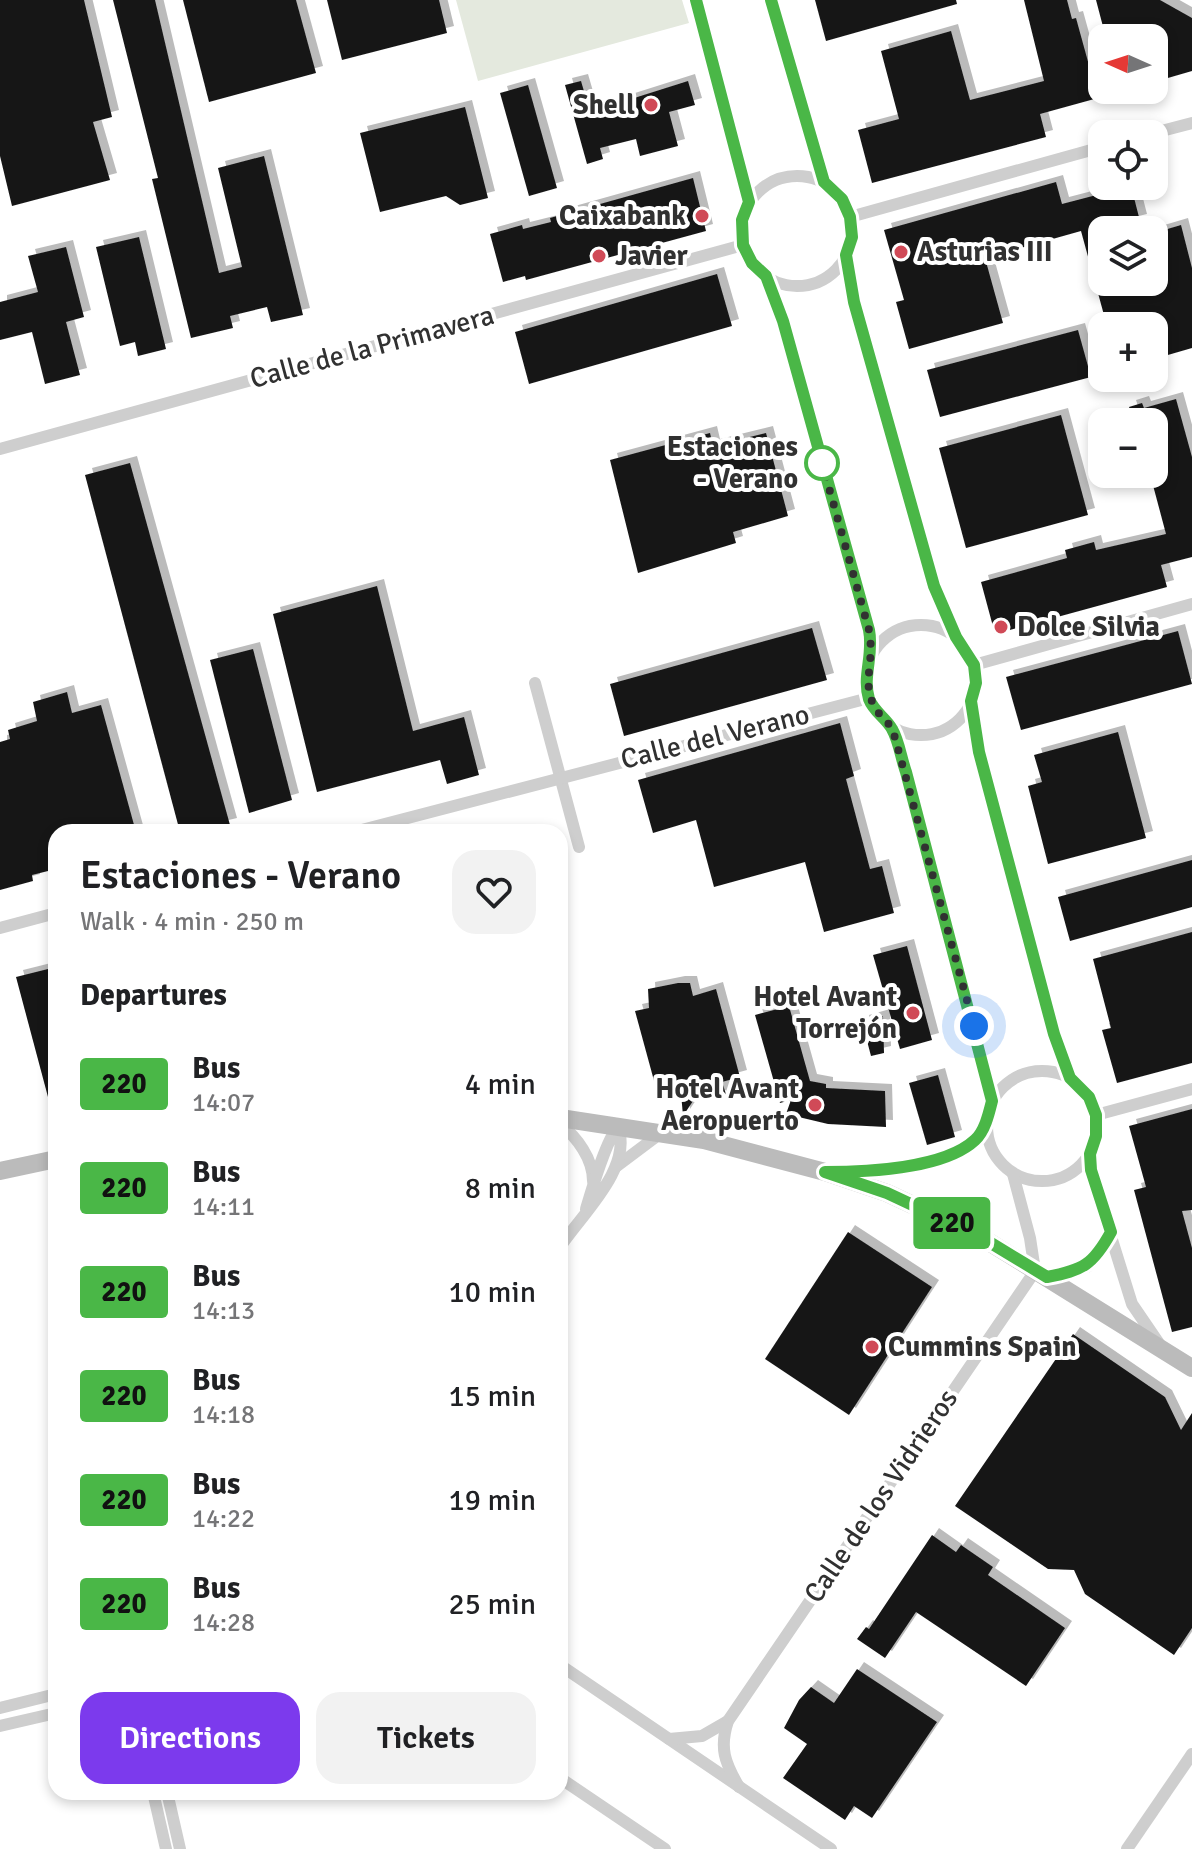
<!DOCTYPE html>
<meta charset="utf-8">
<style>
body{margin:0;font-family:Signika,sans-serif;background:#f2f2f2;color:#202124;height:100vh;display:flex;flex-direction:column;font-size:30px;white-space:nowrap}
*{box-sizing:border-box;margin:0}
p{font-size:26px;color:#757577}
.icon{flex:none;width:44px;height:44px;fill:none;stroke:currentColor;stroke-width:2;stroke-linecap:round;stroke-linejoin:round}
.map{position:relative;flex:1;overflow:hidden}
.panel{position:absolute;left:48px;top:824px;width:520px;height:976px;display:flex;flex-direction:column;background:#fff;border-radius:24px;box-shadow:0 4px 12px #0003}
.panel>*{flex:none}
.badge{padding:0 16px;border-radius:6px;font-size:28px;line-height:52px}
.needle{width:52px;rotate:273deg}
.fabs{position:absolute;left:1088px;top:24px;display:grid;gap:16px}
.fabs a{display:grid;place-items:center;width:80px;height:80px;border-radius:16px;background:#fff;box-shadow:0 4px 12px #0003;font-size:40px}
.you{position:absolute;width:40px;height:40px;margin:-20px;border:6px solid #fff;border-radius:50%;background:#1a73e8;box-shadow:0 0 0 12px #1a73e833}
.map>.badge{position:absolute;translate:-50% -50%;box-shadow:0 0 0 4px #fff}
h2{padding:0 32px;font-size:30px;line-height:72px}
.round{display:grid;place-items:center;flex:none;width:84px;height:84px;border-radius:24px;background:#f2f2f2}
.headline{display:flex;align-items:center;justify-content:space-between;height:136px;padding:0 32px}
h1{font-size:38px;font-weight:600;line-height:60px}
.action{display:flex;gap:16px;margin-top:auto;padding:16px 32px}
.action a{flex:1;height:92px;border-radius:24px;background:#7c3aed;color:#fff;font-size:32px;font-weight:600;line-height:92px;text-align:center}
.action a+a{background:#f2f2f2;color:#202124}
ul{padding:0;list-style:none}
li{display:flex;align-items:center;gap:24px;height:104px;padding:0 32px}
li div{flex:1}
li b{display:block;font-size:30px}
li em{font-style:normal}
li .badge{min-width:88px;font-weight:700;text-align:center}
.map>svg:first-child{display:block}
.green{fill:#e4e9de}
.building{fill:#181818;filter:url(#shadow)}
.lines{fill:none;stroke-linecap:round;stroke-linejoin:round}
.street{stroke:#cecece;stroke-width:12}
.secondary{stroke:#bbb;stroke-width:18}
.line-casing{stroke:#fff;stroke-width:18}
.line{stroke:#4ab747;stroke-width:12}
.walk{stroke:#313131;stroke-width:8;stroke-dasharray:0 14.4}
.poi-dot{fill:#d04a57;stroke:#fff;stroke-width:3}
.stop-dot{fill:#fff;stroke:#4ab747;stroke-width:4}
.labels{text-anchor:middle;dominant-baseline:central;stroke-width:8;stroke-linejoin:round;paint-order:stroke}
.poi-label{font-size:28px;font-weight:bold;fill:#313131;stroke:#fff;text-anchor:end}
.street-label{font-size:28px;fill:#313131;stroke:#fff}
.stop-label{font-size:28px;font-weight:bold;fill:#313131;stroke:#fff;text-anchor:end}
</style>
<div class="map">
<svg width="1192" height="1849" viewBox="0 0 1192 1849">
<defs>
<filter id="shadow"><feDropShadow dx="7" dy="-7" stdDeviation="0" flood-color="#0004"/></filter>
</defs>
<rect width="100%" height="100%" fill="#fff"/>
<!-- green -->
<polygon class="green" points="456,0 682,0 689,23 478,81"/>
<!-- building -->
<g class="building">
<polygon points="0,0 84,0 112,117 93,122 110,180 12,206 0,156"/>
<polygon points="113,0 155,0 219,273 242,267 218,168 264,156 303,315 271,322 267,307 230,316 233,328 191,338 152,179 158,178"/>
<polygon points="183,0 296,0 316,73 209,102"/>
<polygon points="327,0 439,0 447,33 342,60"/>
<polygon points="815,0 956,0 957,4 826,41"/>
<polygon points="1024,0 1067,0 1072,19 1076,18 1098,98 1040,114 1046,137 872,183 858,130 899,119 881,51 951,31 970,100 1044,81"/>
<polygon points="1096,0 1160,0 1192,18 1192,71 1154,82 1154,38 1106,38"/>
<polygon points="581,81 590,112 688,81 695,105 669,112 678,146 640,156 636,139 600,148 603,159 587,164 565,85"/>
<polygon points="528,85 557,188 529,196 500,93"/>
<polygon points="465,107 488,198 460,205 446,196 380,212 360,133"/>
<polygon points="693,178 706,231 526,280 525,276 503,282 490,234 522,225 523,229 551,222 550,218"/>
<polygon points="1056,182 1062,204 1131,186 1140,221 1102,230 1102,282 1154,282 1154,233 1181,225 1192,268 1192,348 1154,359 1154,326 1107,326 1081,231 985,258 1003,323 909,349 896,302 904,300 884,230"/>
<polygon points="139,237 166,349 138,356 135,342 120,346 96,247"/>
<polygon points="66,247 84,317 66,322 80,375 45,384 32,332 0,340 0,302 38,292 28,256"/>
<polygon points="717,274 732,326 529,384 515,332"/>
<polygon points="1078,330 1091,377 940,417 927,370"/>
<polygon points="1176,399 1192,457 1192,557 1161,565 1167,587 995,634 981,582 1067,558 1065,550 1094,542 1096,550 1166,534 1150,474 1154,474 1154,422 1134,422 1129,407 1142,403 1144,408"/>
<polygon points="1061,415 1088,515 966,548 939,448"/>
<polygon points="710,433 713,446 766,433 788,516 733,532 736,543 638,573 610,460"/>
<polygon points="130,463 230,825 201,832 180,832 85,475"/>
<polygon points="377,586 413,731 464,717 479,775 447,784 440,760 317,792 273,614"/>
<polygon points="812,628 827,680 624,736 610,684"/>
<polygon points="1178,631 1192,684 1021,730 1006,677"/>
<polygon points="253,649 292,800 249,813 210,660"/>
<polygon points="67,692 72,713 101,705 136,832 56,832 56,869 32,875 33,881 0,890 0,742 10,739 8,730 37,721 33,702"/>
<polygon points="840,723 854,776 846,779 870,869 882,866 894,913 824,932 805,862 714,887 696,820 653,833 638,780"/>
<polygon points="1118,732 1146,838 1048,864 1028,786 1042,782 1034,755"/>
<polygon points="1192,860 1192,907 1070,941 1058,897"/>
<polygon points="1192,932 1192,1063 1117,1083 1102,1030 1111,1028 1093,959"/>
<polygon points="907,946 932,1040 900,1049 873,955"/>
<polygon points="56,967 56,1112 52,1112 16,977"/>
<polygon points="678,983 690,983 693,996 716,989 740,1077 722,1082 726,1094 720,1098 701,1089 683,1116 681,1093 659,1099 635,1011 649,1008 648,989"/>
<polygon points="789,1006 810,1081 826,1084 826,1088 885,1091 886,1127 828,1124 786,1114 791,1100 780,1103 755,1015"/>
<polygon points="883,1016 884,1053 871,1056 862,1022"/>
<polygon points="938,1075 955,1137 927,1145 909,1083"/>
<polygon points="1192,1109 1192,1210 1182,1211 1192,1248 1192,1327 1172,1332 1134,1190 1146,1187 1129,1126"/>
<polygon points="848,1232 932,1287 849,1415 765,1359"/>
<polygon points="1073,1334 1165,1397 1181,1430 1192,1413 1192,1628 1174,1655 1085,1594 1074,1570 1048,1569 955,1506"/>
<polygon points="932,1535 956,1552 961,1545 993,1567 988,1575 1065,1628 1026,1686 916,1612 885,1658 857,1639 866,1627 869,1629"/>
<polygon points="857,1669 937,1722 872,1818 854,1806 845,1820 783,1778 807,1744 784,1728 799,1700 811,1687 834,1703"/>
</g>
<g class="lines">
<!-- street -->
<g class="street">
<polyline points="696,0 749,202"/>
<polyline points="771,0 824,182"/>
<polyline points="1150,134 1192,123"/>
<circle cx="797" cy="231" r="55"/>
<polyline points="850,217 1102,147"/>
<polyline points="846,255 854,302 934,586 956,637"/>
<polyline points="766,276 783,321 873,652"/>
<polyline points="0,449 743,245"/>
<circle cx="921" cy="680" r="55"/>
<polyline points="974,665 1192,604"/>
<polyline points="535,683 579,847"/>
<polyline points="971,701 979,752 1054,1034 1070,1078"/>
<polyline points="892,727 992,1101"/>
<polyline points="354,832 869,698"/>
<polyline points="0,928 56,913"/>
<circle cx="1042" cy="1126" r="55"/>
<polyline points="1096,1115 1192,1089"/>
<path d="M560,1124C577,1137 593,1159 593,1181"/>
<polyline points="1090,1154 1095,1185 1132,1304 1160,1345"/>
<polyline points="617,1166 661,1133"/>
<path d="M836,1172C876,1172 942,1168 974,1141C979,1136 983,1126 987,1119"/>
<path d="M560,1247C582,1214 633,1168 618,1127C606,1140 592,1189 586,1209"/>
<polyline points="1047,1277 1087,1267 1111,1232"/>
<polyline points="560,1665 831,1849"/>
<polyline points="0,1708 56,1694"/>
<polyline points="0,1726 56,1713"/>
<polyline points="669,1739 702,1736 728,1721"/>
<polyline points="560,1778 665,1849"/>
<path d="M739,1787C725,1763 719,1748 728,1721L1035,1271L1030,1238L1013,1174"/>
<polyline points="153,1792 166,1849"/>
<polyline points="167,1792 180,1849"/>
<polyline points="1127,1849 1192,1754"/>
</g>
<!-- secondary -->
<g class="secondary">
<polyline points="560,1118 704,1140 825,1172 887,1193 981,1237 1192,1368"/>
<polyline points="0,1171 56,1159"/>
</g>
</g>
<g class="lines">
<!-- line casing -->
<g class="line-casing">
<path id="line" d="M696,0L749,202L742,220L743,245L752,263L766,276L783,321L869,630C874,655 862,676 869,699C874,712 886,718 892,729C899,741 901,758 906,772L992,1101C989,1113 985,1131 975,1140C944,1169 865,1172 825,1172L887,1193L981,1237L1047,1277C1083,1270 1093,1265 1111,1232L1091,1170L1090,1154L1096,1136V1115L1089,1097L1070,1078L1054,1034L979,752L971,701L976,683L974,665L956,637L934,586L854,302L846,255L852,237L850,217L842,199L824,182L771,0"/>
</g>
<!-- line -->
<use href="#line" class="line"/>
<!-- walk -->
<path class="walk" d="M822,463L869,630C877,671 852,692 892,727L974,1026"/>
</g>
<!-- markers -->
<g class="poi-dot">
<circle cx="651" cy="105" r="8"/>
<circle cx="702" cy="216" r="8"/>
<circle cx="901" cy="252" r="8"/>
<circle cx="599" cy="256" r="8"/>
<circle cx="1001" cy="627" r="8"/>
<circle cx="913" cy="1013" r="8"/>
<circle cx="815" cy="1105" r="8"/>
<circle cx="872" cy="1347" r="8"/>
</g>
<circle class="stop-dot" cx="822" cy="463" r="16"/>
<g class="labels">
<!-- poi labels -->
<g class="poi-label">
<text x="635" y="105">Shell</text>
<text x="686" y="216">Caixabank</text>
<text x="917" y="252" text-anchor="start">Asturias III</text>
<text x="615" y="256" text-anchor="start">Javier</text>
<text x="1017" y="627" text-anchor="start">Dolce Silvia</text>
<text x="897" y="997">Hotel Avant<tspan x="897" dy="32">Torrejón</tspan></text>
<text x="799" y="1089">Hotel Avant<tspan x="799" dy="32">Aeropuerto</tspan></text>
<text x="888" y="1347" text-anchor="start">Cummins Spain</text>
</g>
<!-- street labels -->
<g class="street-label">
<text transform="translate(372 347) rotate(-15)">Calle de la Primavera</text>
<text transform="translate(715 737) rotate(-14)">Calle del Verano</text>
<text transform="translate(881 1496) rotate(-56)">Calle de los Vidrieros</text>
</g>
<!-- stop labels -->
<g class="stop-label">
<text x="798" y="447">Estaciones<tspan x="798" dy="32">- Verano</tspan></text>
</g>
</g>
</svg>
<div class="fabs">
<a><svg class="needle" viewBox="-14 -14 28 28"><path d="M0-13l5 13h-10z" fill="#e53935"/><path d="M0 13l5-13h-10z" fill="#757577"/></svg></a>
<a><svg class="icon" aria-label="locate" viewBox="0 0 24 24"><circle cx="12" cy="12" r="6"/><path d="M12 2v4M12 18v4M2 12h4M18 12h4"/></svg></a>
<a><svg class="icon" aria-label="layers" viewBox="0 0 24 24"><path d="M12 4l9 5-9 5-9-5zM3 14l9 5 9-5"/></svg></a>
<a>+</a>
<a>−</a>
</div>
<div class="you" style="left:974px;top:1026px"></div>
<b class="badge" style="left:952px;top:1223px;background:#4ab747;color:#111">220</b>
<section class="panel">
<div class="headline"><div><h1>Estaciones - Verano</h1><p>Walk · 4 min · 250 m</p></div><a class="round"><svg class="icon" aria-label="heart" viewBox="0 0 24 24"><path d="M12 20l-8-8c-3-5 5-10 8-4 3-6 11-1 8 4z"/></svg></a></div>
<h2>Departures</h2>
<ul>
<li><span class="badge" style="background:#4ab747;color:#111">220</span><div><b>Bus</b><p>14:07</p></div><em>4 min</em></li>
<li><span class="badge" style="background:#4ab747;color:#111">220</span><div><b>Bus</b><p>14:11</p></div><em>8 min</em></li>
<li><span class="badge" style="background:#4ab747;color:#111">220</span><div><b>Bus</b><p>14:13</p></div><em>10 min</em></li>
<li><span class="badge" style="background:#4ab747;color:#111">220</span><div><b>Bus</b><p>14:18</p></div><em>15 min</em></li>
<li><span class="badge" style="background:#4ab747;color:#111">220</span><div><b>Bus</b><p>14:22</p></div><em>19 min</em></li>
<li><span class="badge" style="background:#4ab747;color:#111">220</span><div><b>Bus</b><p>14:28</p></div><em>25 min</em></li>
</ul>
<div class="action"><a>Directions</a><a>Tickets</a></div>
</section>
</div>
